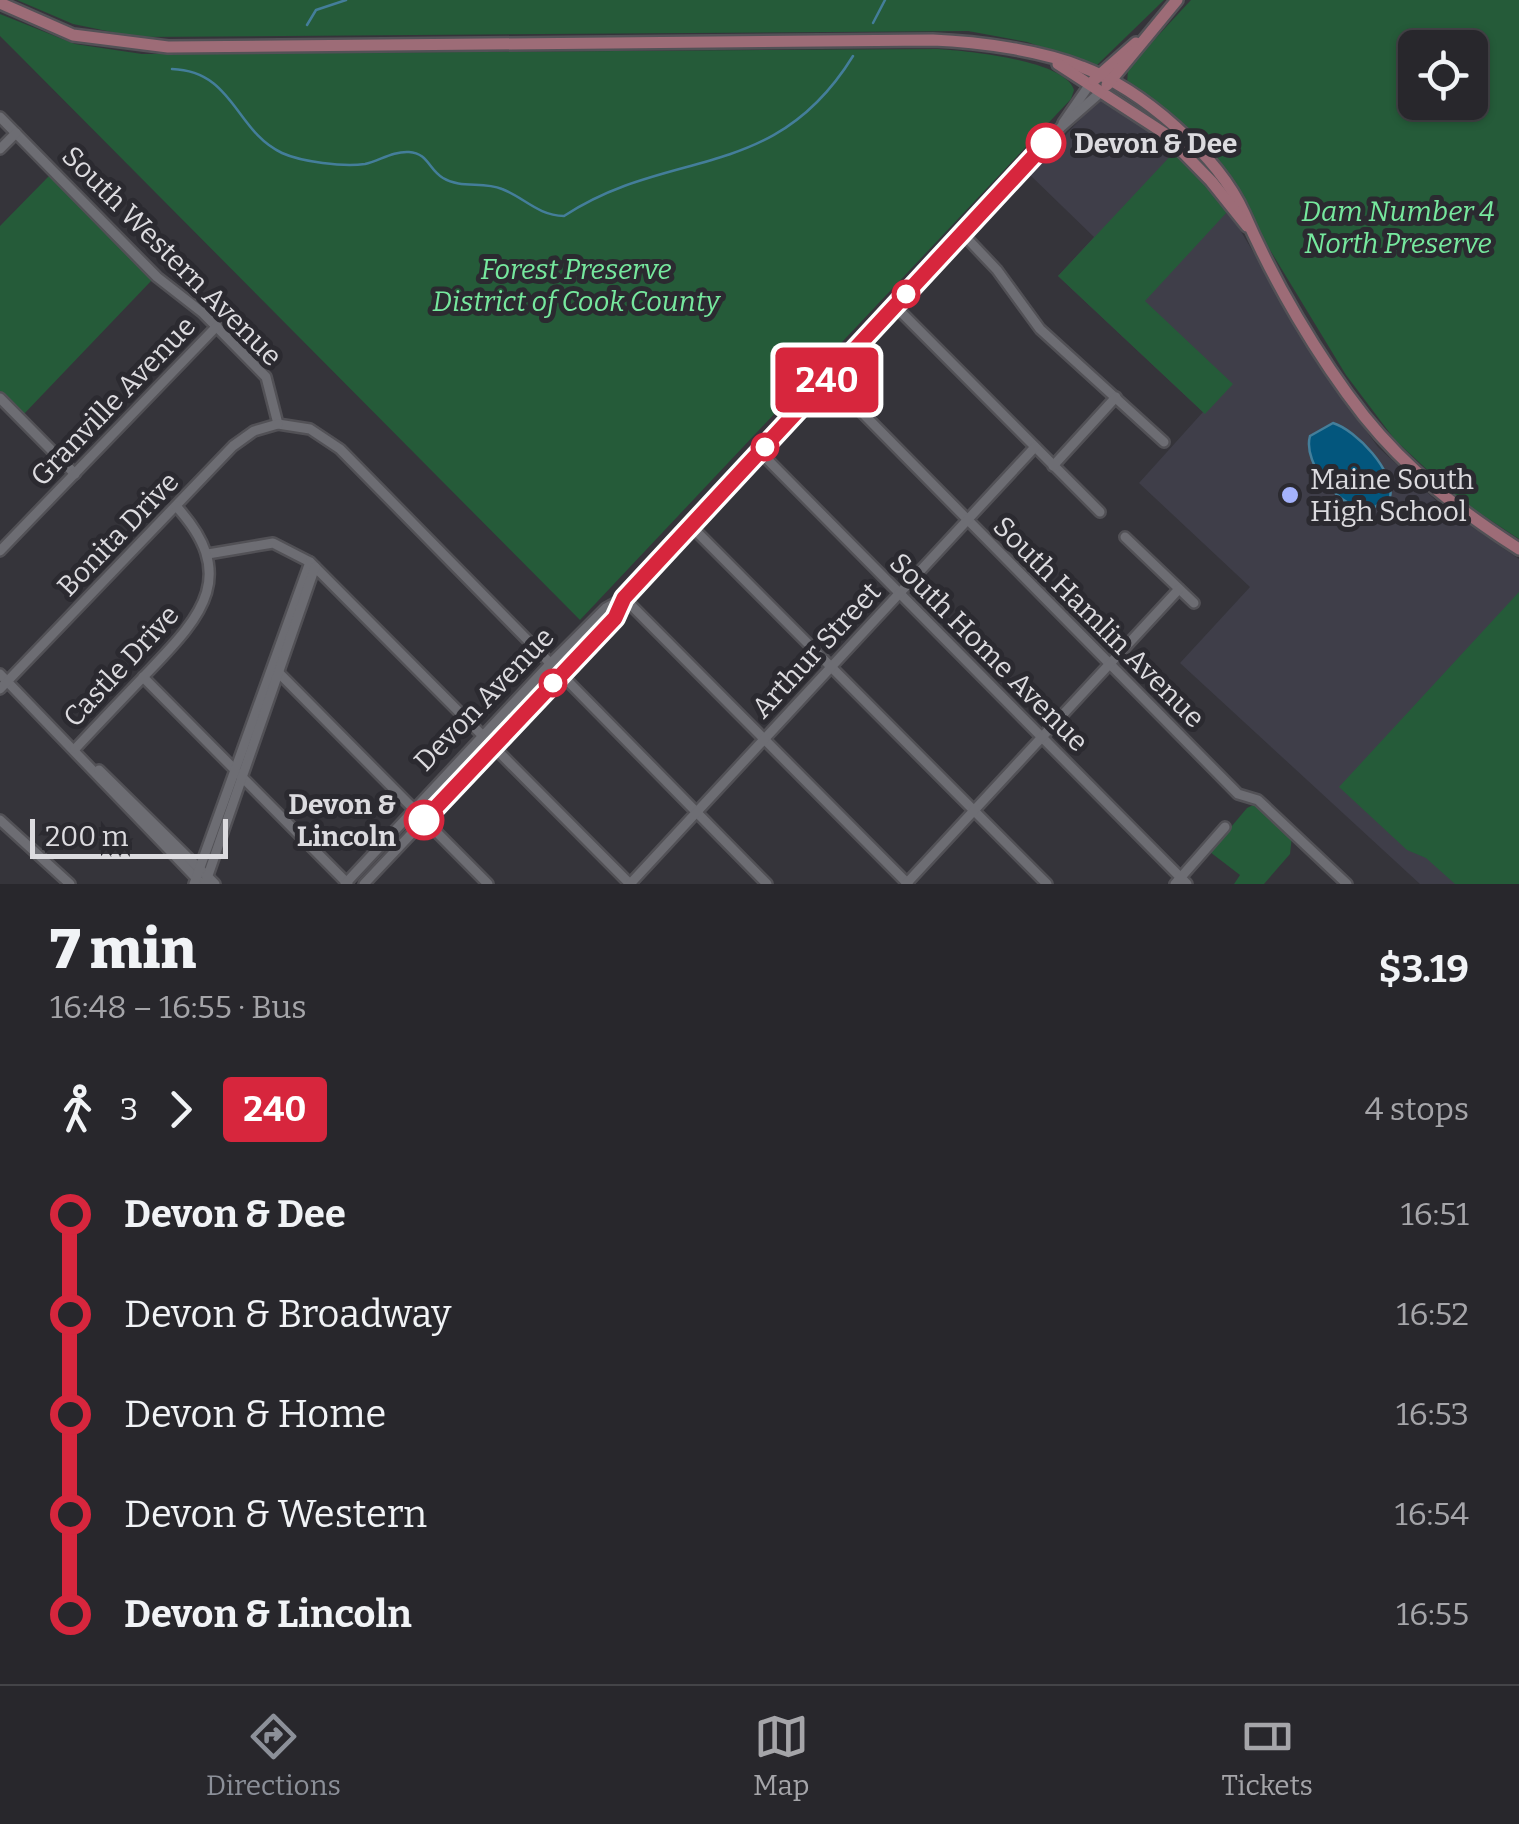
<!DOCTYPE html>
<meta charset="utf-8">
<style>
body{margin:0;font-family:Bitter,serif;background:#343338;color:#f1f3f6;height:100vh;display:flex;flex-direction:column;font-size:38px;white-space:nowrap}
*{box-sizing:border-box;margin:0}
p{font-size:32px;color:#a5a5a9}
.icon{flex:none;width:55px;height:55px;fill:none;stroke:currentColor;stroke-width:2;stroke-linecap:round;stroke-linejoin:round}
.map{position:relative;height:884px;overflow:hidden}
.panel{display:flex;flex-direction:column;background:#28272c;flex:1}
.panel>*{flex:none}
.badge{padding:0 20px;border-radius:8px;font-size:35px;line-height:65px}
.buttons{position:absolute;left:1398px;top:30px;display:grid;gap:20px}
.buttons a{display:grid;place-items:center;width:90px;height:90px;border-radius:15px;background:#28272c;box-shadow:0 2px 8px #0004,0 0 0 2px #444448;font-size:50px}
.scale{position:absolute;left:30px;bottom:25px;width:198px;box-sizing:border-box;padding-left:10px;border:5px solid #dcdbdf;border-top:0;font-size:28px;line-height:35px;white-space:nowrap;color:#dcdbdf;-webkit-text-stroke:8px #2b2a30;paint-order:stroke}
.map>.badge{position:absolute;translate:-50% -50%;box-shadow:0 0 0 5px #fff}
.legs{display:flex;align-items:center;gap:15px;height:110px;padding:0 50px;font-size:32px}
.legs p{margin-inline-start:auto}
.head{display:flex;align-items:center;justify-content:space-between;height:170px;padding:0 50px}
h1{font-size:55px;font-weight:800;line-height:75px}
ul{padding:0 50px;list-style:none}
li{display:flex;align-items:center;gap:35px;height:100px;font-size:38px}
li i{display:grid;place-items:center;width:15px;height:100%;margin:0 12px;background:currentColor}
li i::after{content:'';width:25px;height:25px;margin:-12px;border:8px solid;border-radius:50%;background:#28272c}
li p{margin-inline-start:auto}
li:first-child i{background:linear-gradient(#0000 50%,currentColor 0)}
li:last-child i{background:linear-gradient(currentColor 50%,#0000 0)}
.tab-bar{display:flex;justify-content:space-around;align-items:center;height:140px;border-top:2px solid #444448;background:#28272c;font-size:28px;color:#a5a5a9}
.tab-bar a{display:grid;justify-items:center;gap:5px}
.tab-bar .selected{color:#8c9099}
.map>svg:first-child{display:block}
.built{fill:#3f3e49}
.green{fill:#255b39;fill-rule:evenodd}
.water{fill:#03567d;stroke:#447e9a;stroke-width:2.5}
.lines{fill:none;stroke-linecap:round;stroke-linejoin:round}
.stream{stroke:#447e9a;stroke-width:2.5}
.minor-casing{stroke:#525156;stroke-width:14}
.major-casing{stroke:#525156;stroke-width:16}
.minor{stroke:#6d6d73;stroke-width:9}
.major{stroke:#9d6c77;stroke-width:11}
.line-1-casing{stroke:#fff;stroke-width:22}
.line-1{stroke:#d7263d;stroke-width:15}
.stop-1-dot{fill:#fff;stroke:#d7263d;stroke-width:5}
.poi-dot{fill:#a4b2fc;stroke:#2b2a30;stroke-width:4}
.labels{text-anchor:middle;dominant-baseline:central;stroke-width:10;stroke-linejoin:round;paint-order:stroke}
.stop-label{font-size:28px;font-weight:bold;fill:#dcdbdf;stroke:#2b2a30;text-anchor:start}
.park-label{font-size:28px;font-style:italic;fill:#76e89e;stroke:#2b2a30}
.street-label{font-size:28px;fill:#dcdbdf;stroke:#2b2a30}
.poi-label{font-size:28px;fill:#dcdbdf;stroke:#2b2a30;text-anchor:start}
</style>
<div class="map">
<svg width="1519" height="884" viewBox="0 0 1519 884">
<rect width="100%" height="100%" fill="#35343a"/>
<!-- built -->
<polygon class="built" points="1099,99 1109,99 1151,129 1230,213 1333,386 1378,447 1443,507 1519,559 1519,884 1420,884 1180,663 1250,587 1139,483 1203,412 1058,276 1094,237 1029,174"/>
<!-- green -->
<g class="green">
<polygon points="17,0 1164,0 1096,66 1027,42 968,31 136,37 73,24"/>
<path d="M1191,0H1519V539L1461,501L1395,440L1346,375L1233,189L1127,85L1128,68ZM1415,48H1470V102H1415Z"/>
<path d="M0,14L75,44L142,54L938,49C967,51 1066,60 1074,90L1071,99L580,620L13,49L0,36Z"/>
<polygon points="1176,150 1228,211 1145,301 1233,384 1205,414 1058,276"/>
<polygon points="49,176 152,280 23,415 0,391 0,226"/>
<polygon points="1519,592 1519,884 1455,884 1426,858 1407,850 1339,787"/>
<polygon points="1257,803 1292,836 1290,854 1264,884 1234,884 1240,875 1210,852 1247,808"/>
</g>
<!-- water -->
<path class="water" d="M1333,423C1356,430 1396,472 1390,497L1370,510C1341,510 1302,464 1310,436Z"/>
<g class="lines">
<!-- stream -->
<g class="stream">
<polyline points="873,23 885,0"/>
<polyline points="307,25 316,10 346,0"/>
<path d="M172,69C234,71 235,131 282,153C302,162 343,167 365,164C379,161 393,151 409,152C428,153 429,170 443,178C461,189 483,181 502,189C525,198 537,215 564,216C671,146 774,184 853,56"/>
</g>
<!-- minor casing -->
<g class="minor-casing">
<g id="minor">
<polyline points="0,117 157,277 203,313 266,377 278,424 310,429 340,449 767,884"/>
<polyline points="1063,123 1090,84"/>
<polyline points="0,149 16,133"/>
<polyline points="962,233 997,270 1040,329 1164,442"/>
<polyline points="895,306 1100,512"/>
<polyline points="828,378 1238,794 1258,800 1347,884"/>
<polyline points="0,398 75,474"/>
<polyline points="760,452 1187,884"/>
<polyline points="1053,466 1116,397"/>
<polyline points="691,526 1047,884"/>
<polyline points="1125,537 1194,603"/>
<polyline points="0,551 217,326"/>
<polyline points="208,554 273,543 310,562 630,884"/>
<polyline points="624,598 908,884"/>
<polyline points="275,669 488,884"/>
<polyline points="0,674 199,881"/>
<polyline points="143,677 348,884"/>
<polyline points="0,689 233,446 254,431 278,424"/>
<path d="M75,749C100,722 125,696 150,670C204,614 238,574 176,506"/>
<polyline points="99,770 215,884"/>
<polyline points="0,820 70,884"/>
<polyline points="194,884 310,562"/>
<polyline points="205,884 315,567"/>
<polyline points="345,884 550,664 606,608 624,598 1062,126 1102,91"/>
<polyline points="364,884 615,618 623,601"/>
<polyline points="630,884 1035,447"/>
<polyline points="906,884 1179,589"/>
<polyline points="1175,884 1225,827"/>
</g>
</g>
<!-- major casing -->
<g class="major-casing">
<g id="major">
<path d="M0,3L73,35L168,47L933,40C979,42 1040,50 1082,67C1141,89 1218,155 1244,213C1274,282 1317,356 1364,416C1408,471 1460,511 1519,549"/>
<polyline points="1058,64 1164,133 1211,181 1247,226"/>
<polyline points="1094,80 1136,43"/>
<polyline points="1107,85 1177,0"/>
</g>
</g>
<!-- minor -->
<use href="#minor" class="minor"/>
<!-- major -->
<use href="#major" class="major"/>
</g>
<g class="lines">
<!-- line-1 casing -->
<g class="line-1-casing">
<polyline id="line-1" points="424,820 615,618 624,598 1046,143"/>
</g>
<!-- line-1 -->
<use href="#line-1" class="line-1"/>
</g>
<!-- markers -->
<g class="stop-1-dot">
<circle cx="1046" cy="143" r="18"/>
<circle cx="906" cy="294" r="12"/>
<circle cx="765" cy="447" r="12"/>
<circle cx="553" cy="683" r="12"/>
<circle cx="424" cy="820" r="18"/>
</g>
<circle class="poi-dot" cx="1290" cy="495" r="10"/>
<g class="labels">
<!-- stop labels -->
<g class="stop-label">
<text x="1074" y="143">Devon &amp; Dee</text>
<text x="396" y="804" text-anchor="end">Devon &amp;<tspan x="396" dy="32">Lincoln</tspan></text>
</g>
<!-- park labels -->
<g class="park-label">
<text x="1398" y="211">Dam Number 4<tspan x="1398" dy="32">North Preserve</tspan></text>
<text x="576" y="269">Forest Preserve<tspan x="576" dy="32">District of Cook County</tspan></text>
</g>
<!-- street labels -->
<g class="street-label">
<text transform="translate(172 256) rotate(45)">South Western Avenue</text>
<text transform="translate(113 401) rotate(-46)">Granville Avenue</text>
<text transform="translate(118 534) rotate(-46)">Bonita Drive</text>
<text transform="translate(1099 622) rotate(45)">South Hamlin Avenue</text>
<text transform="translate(816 650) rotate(-47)">Arthur Street</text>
<text transform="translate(989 652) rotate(45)">South Home Avenue</text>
<text transform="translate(121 666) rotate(-47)">Castle Drive</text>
<text transform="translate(484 699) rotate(-46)">Devon Avenue</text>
</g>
<!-- poi labels -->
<g class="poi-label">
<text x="1310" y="479">Maine South<tspan x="1310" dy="32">High School</tspan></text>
</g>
</g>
</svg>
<div class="buttons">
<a><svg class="icon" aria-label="locate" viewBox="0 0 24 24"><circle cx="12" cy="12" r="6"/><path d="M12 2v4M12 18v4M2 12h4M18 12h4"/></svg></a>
</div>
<div class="scale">200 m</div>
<b class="badge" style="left:827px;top:380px;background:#d7263d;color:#fff">240</b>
</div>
<section class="panel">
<div class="head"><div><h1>7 min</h1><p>16:48 – 16:55 · Bus</p></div><b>$3.19</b></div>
<div class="legs"><svg class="icon" aria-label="walk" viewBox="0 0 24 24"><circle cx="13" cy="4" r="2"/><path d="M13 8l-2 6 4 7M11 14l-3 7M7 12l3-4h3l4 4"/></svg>3<svg class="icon" aria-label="forward" viewBox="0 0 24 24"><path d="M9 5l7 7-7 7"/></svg><b class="badge" style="background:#d7263d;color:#fff">240</b><p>4 stops</p></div>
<ul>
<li><i style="color:#d7263d"></i><b>Devon &amp; Dee</b><p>16:51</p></li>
<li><i style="color:#d7263d"></i><span>Devon &amp; Broadway</span><p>16:52</p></li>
<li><i style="color:#d7263d"></i><span>Devon &amp; Home</span><p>16:53</p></li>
<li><i style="color:#d7263d"></i><span>Devon &amp; Western</span><p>16:54</p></li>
<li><i style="color:#d7263d"></i><b>Devon &amp; Lincoln</b><p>16:55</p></li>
</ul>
</section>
<nav class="tab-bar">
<a class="selected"><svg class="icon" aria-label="directions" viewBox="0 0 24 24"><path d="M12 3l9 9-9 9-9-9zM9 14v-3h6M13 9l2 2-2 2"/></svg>Directions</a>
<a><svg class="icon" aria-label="map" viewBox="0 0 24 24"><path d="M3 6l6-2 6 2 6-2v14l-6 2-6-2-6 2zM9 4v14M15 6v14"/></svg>Map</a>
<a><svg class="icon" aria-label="tickets" viewBox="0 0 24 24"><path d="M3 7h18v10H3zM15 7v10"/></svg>Tickets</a>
</nav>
